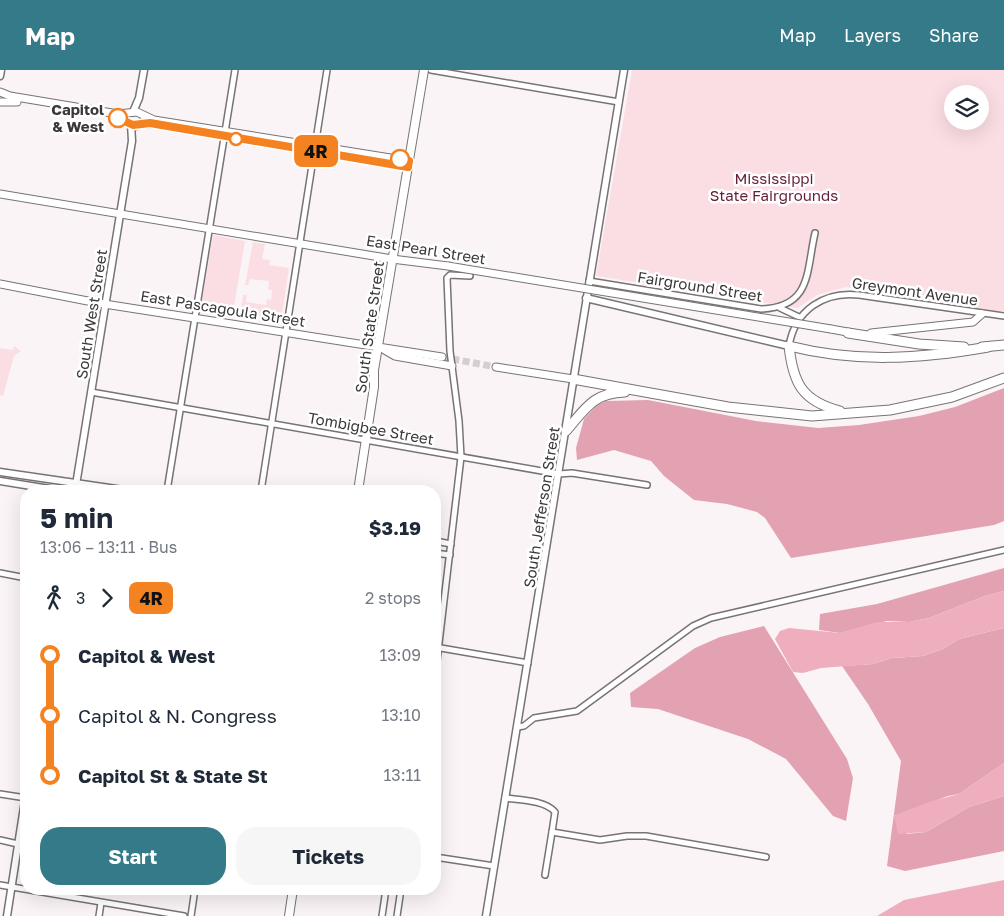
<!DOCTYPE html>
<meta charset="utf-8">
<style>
body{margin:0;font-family:"Golos Text",sans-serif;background:#f6f6f7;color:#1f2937;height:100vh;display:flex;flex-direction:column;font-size:19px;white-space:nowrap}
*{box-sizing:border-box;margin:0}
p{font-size:16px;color:#747a83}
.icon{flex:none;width:28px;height:28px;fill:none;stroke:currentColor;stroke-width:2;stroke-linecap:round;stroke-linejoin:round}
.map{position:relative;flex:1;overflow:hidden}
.drawer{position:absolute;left:20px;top:415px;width:421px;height:410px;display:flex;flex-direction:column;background:#fff;border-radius:20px;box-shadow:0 5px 20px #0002}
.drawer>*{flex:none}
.badge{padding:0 10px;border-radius:8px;font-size:18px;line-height:32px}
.tools{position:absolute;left:944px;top:15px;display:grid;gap:10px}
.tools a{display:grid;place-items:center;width:45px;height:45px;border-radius:50%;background:#fff;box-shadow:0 5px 20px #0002;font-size:25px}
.map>.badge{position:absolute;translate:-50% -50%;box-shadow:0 0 0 2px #fff}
.legs{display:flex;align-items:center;gap:8px;height:55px;padding:0 20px;font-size:16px}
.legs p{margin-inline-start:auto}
.summary{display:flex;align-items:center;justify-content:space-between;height:85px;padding:0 20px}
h1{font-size:28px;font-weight:700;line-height:38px}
.cta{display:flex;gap:10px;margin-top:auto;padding:10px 20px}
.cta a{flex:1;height:58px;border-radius:20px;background:#357a88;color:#fff;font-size:20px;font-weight:700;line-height:58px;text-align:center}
.cta a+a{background:#f6f6f7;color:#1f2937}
ul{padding:0 20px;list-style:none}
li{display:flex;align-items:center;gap:18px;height:60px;font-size:19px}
li i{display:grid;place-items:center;width:8px;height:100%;margin:0 6px;background:currentColor}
li i::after{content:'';width:12px;height:12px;margin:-6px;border:4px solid;border-radius:50%;background:#fff}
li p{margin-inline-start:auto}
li:first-child i{background:linear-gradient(#0000 50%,currentColor 0)}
li:last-child i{background:linear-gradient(currentColor 50%,#0000 0)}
header{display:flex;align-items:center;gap:30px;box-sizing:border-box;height:70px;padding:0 25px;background:#357a88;color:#fff}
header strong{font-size:24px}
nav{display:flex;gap:28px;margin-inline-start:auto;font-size:18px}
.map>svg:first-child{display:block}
.green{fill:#fbdee4;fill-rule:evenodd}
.forest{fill:#e2a2b2}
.water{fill:#efaebe}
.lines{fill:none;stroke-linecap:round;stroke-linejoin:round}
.secondary-tunnel{stroke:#d4ced0;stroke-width:7;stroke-dasharray:7 3.5;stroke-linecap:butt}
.minor-casing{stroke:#787374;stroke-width:8}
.tertiary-casing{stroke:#787374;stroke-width:9}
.secondary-casing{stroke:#787374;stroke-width:9}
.primary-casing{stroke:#787374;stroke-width:10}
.motorway-casing{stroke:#787374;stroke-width:11}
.minor{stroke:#fff;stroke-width:5}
.tertiary{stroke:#fff;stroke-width:6}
.secondary{stroke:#fff;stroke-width:7}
.primary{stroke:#fff;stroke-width:8}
.motorway{stroke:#fff;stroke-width:9}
.secondary-bridge-casing{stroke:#787374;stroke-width:9;stroke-linecap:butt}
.secondary-bridge{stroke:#fff;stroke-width:7}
.line-1-casing{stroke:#fff;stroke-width:11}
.line-1{stroke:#f58220;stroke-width:8}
.stop-1-dot{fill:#fff;stroke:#f58220;stroke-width:2.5}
.labels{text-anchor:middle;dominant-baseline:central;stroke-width:5;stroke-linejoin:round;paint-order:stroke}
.stop-label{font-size:15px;font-weight:bold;fill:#3a3839;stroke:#fff;text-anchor:end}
.park-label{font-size:15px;fill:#661d36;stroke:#fff}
.street-label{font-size:15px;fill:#3a3839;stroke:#fff}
</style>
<header>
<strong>Map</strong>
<nav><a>Map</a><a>Layers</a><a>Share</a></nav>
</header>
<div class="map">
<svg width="1004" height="846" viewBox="0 0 1004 846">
<rect width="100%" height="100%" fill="#faf4f6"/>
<!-- green -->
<g class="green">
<path d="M632,0H1004V241H995L846,217L817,225L798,238L596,206ZM952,24H980V51H952Z"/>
<polygon points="213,165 245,171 232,248 200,243"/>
<polygon points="253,172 265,174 262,189 270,190 269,195 289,198 281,252 240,245 243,225 247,225 246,232 266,235 267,229 271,230 272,220 268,219 269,211 250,209 248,215 245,215"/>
<polygon points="14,276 21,281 14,286 3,326 0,325 0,278 13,280"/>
</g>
<!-- forest -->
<g class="forest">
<polygon points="1004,318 1004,451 994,455 791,488 765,448 757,442 727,434 694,430 664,406 651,391 614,380 577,390 576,378 584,349 597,335 606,331 648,330 756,351 818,358 859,355 919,346 955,337"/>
<polygon points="1004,498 1004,521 985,526 929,548 909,552 887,551 840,563 819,560 820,544 877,534"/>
<polygon points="764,556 847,689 853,708 846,751 833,746 786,689 748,669 658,639 631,637 630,623 695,578 720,567"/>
<polygon points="1004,558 1004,693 959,724 948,726 894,746 907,764 926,762 969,737 1004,726 1004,781 905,801 887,796 901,691 868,634 842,596 873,594 892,588 923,586 943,579 959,569"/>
</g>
<!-- water -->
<g class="water">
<polygon points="1004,521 1004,558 959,569 943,579 923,586 892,588 873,594 821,598 803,603 793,602 775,569 780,561 789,558 840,563 877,552 909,552 929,548 985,526"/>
<polygon points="1004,693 1004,726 969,737 926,762 898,764 894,746 929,732 959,724"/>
<polygon points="1004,810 1004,846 877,846 904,830"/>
</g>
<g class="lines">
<!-- secondary-tunnel -->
<polyline class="secondary-tunnel" points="442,287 496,297"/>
<!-- minor casing -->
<g class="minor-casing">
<g id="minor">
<polyline points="431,0 619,32"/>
<path d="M589,211L761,239C812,237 806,202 815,163"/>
<polyline points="780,238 799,247"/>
<path d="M789,276C795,240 824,221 859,225L1004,246"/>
<polyline points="91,322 559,404 572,403 647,415"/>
<polyline points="167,421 235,0"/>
<polyline points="261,421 327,0"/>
<polyline points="435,471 451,474"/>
<polyline points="435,483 450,485"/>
<polyline points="0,503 26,508"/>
<polyline points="435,577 528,593"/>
<polyline points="435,607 461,387 459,351 450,281 447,208 450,205 470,206"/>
<polyline points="517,657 524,656 534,648 577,641 693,556 711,548 1004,480"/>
<polyline points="0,724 26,728"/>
<path d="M505,728C519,730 545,730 555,742L552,762L600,770L627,766H646L766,787"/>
<polyline points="0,770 18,774"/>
<polyline points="435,787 494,796"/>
<polyline points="545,805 552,762"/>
<polyline points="0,815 184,846"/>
<polyline points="99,846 101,833"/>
<polyline points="191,846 195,819"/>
<polyline points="382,846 386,819"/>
<polyline points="397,846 401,819"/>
</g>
</g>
<!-- tertiary casing -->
<g class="tertiary-casing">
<g id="tertiary">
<polyline points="0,6 1,0"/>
<polyline points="133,42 139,28 144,0"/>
<polyline points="586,228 789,276"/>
<polyline points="0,402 130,421"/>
<polyline points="0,411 62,421"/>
<polyline points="75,421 132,71 131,54"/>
<polyline points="7,846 26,724"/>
<polyline points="486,846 624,0"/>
</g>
</g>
<!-- secondary casing -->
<g class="secondary-casing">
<g id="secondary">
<polyline points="0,22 10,26 118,44 137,42 154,50 409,91"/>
<polyline points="0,32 17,32"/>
<polyline points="114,47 136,56 142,52"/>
<polyline points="140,54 154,54 408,97"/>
<polyline points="0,124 392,189 448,196"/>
<polyline points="0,214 98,233 442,287"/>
<polyline points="831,259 853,263"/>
<polyline points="871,263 973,252 982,244"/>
<polyline points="383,279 395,286 452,296"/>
<polyline points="496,297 573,309"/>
</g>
</g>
<!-- primary casing -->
<g class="primary-casing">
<g id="primary">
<polyline points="358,421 374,317 374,300 424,0"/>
<polyline points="289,846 293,819"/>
</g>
</g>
<!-- motorway casing -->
<g class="motorway-casing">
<g id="motorway">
<polyline points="848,263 919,274 964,277"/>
<polyline points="982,277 1004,275"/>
<polyline points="573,309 728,337 812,346 890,340 952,327 1004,308"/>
<path d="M840,341C802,331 793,313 789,276C856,293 920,289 988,277"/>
<path d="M566,361C586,338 593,323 625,322"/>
</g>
</g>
<!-- minor -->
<use href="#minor" class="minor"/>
<!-- tertiary -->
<use href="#tertiary" class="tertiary"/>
<!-- secondary -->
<use href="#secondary" class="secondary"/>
<!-- primary -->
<use href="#primary" class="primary"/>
<!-- motorway -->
<use href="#motorway" class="motorway"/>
<!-- secondary-bridge casing -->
<g class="secondary-bridge-casing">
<polyline id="secondary-bridge" points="448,196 831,259"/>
</g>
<!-- secondary-bridge -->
<use href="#secondary-bridge" class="secondary-bridge"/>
</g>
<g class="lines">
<!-- line-1 casing -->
<g class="line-1-casing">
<polyline id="line-1" points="118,48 133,55 150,53 408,97 409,91 400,89"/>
</g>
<!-- line-1 -->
<use href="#line-1" class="line-1"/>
</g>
<!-- markers -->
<g class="stop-1-dot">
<circle cx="118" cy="48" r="9"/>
<circle cx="236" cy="69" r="6"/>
<circle cx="400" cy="89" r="9"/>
</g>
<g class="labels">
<!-- stop labels -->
<g class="stop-label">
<text x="104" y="39">Capitol<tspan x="104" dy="17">&amp; West</tspan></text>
</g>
<!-- park labels -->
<g class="park-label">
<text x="774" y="108">Mississippi<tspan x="774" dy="17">State Fairgrounds</tspan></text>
</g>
<!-- street labels -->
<g class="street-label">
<text transform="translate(426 179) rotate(9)">East Pearl Street</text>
<text transform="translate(700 216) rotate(9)">Fairground Street</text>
<text transform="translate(915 221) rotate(8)">Greymont Avenue</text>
<text transform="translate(223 238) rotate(9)">East Pascagoula Street</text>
<text transform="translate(91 244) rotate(-81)">South West Street</text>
<text transform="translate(369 257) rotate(-82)">South State Street</text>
<text transform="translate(371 358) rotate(10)">Tombigbee Street</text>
<text transform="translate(541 437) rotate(-81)">South Jefferson Street</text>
</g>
</g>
</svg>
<div class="tools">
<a><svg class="icon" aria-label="layers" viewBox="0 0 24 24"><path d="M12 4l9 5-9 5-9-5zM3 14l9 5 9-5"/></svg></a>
</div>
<b class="badge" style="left:316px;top:81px;background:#f58220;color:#111">4R</b>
<section class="drawer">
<div class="summary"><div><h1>5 min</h1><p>13:06 – 13:11 · Bus</p></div><b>$3.19</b></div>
<div class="legs"><svg class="icon" aria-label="walk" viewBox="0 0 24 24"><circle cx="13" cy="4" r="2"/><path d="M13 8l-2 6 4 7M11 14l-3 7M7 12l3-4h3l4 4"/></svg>3<svg class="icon" aria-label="forward" viewBox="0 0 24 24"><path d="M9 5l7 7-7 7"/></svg><b class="badge" style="background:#f58220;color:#111">4R</b><p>2 stops</p></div>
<ul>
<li><i style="color:#f58220"></i><b>Capitol &amp; West</b><p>13:09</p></li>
<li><i style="color:#f58220"></i><span>Capitol &amp; N. Congress</span><p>13:10</p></li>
<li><i style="color:#f58220"></i><b>Capitol St &amp; State St</b><p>13:11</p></li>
</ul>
<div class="cta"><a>Start</a><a>Tickets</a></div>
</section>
</div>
